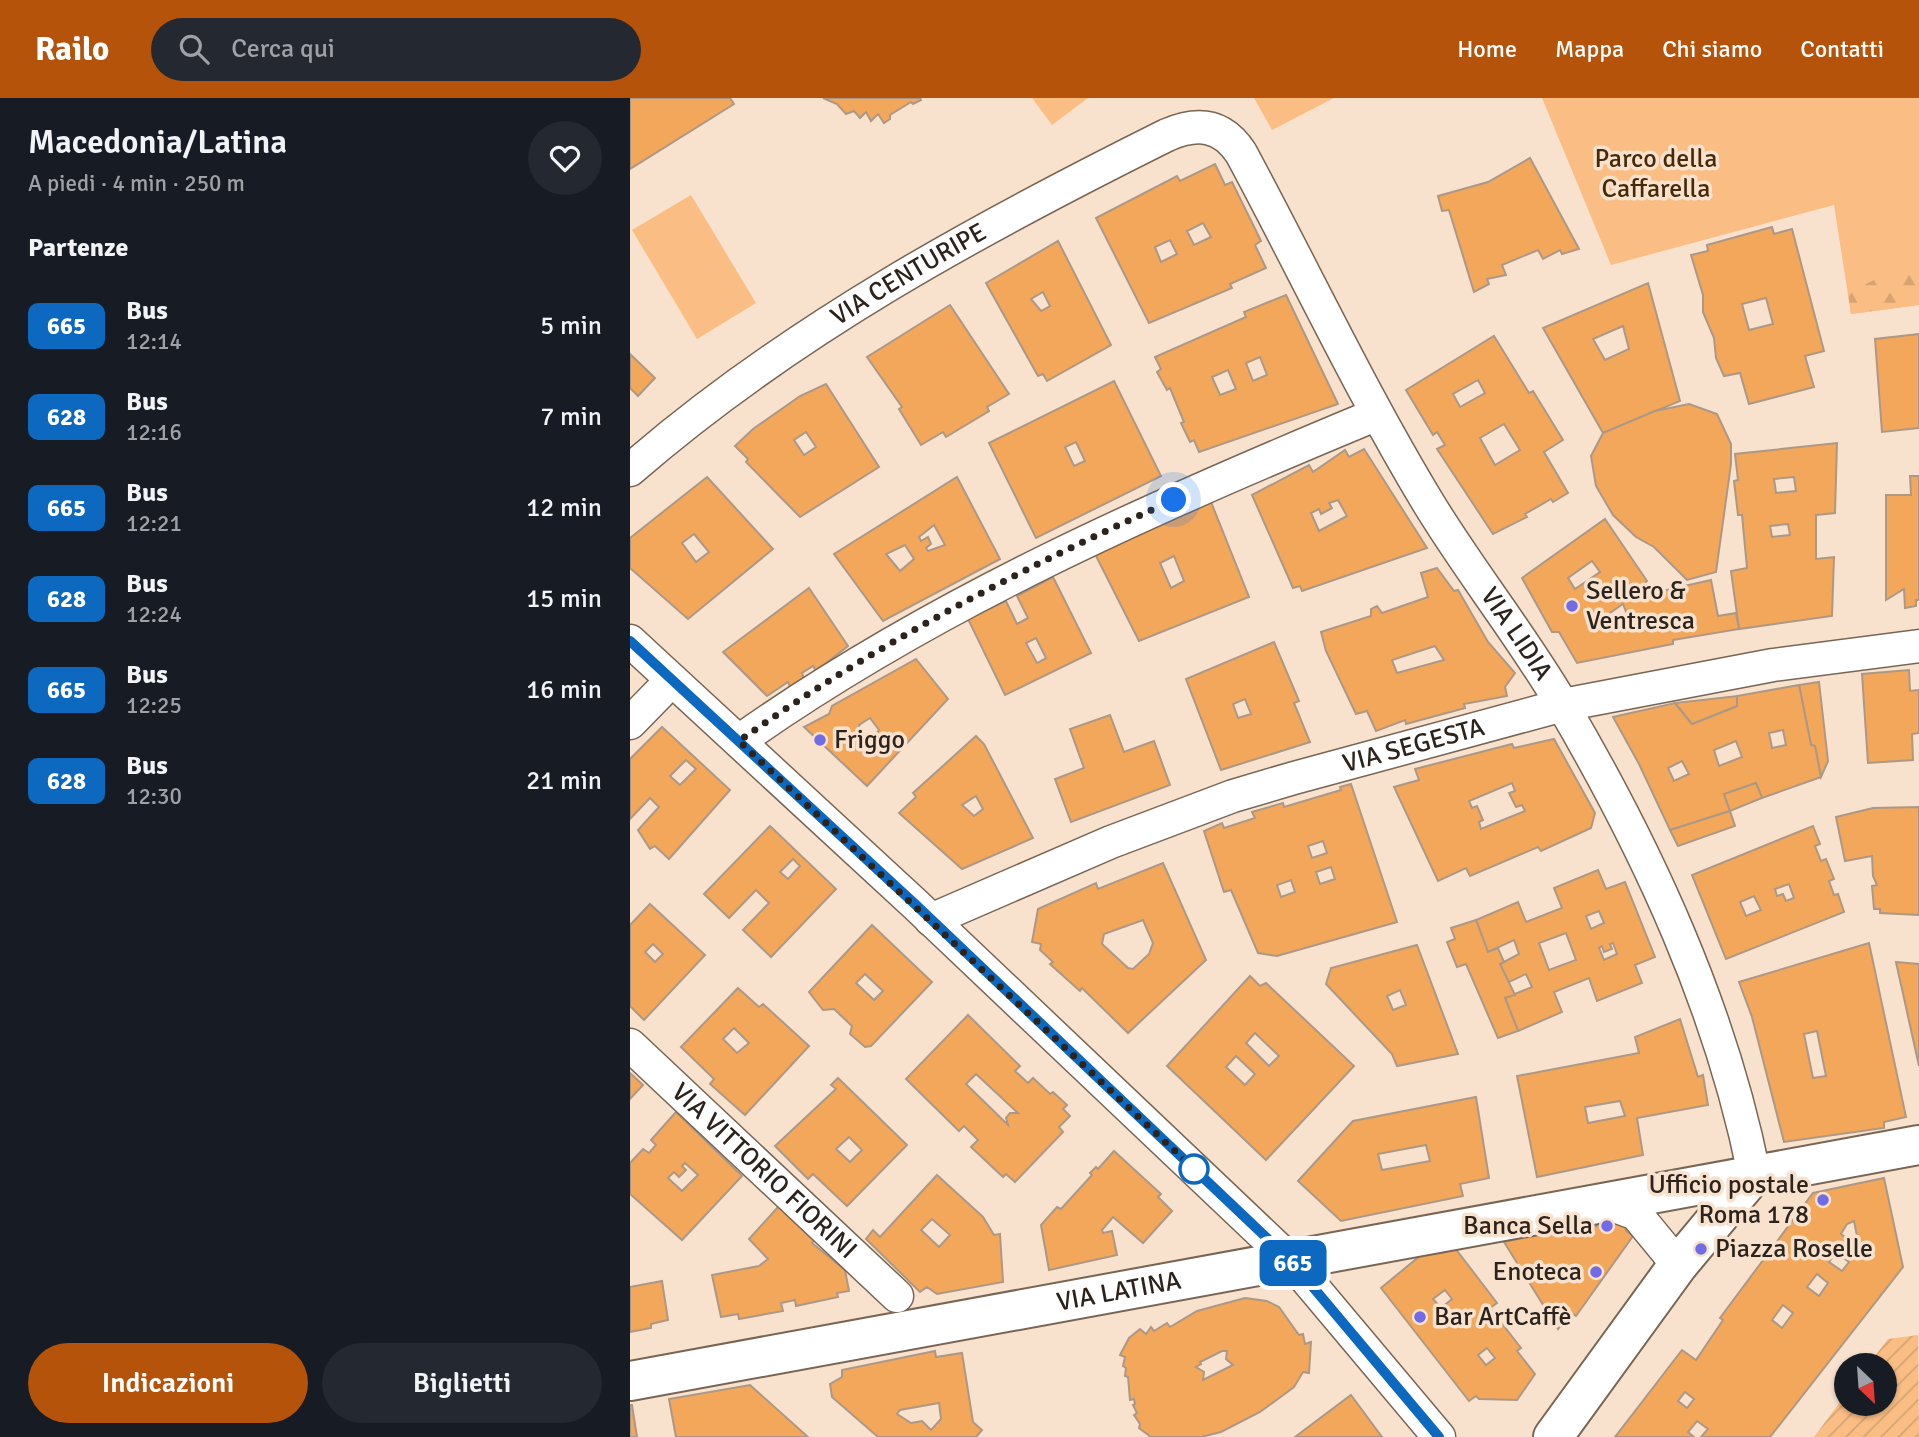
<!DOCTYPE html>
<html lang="it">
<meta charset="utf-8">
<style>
body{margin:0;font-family:Signika,sans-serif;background:#242831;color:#f1f3f6;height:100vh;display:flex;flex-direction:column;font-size:26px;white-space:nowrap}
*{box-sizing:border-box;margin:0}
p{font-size:23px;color:#9ea1a6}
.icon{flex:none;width:38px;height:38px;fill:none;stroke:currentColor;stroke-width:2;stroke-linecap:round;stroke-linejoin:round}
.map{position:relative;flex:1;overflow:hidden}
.panel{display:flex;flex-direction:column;background:#171b24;width:630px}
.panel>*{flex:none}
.badge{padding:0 14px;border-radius:10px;font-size:24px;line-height:46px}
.needle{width:46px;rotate:155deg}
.controls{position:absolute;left:1204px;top:1255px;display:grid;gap:14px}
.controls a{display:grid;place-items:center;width:63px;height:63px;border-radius:50%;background:#171b24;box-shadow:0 2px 5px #0004;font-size:35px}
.you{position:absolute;width:35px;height:35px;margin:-18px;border:5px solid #fff;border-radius:50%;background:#1a73e8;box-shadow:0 0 0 10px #1a73e833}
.map>.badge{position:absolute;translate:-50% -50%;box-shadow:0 0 0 4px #fff}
h2{padding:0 28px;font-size:26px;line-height:63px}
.round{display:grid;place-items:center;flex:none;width:74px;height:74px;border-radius:37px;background:#242831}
.summary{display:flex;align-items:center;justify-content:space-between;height:119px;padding:0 28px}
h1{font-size:33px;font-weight:600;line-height:52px}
.action{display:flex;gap:14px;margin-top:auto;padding:14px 28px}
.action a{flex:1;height:80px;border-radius:42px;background:#b45309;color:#fff;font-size:28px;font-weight:600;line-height:80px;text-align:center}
.action a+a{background:#242831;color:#f1f3f6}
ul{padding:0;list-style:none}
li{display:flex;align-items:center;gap:21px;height:91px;padding:0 28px}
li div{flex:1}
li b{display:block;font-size:26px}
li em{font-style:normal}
li .badge{min-width:77px;font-weight:700;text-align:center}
header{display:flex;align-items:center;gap:42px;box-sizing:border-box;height:98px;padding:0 35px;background:#b45309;color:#fff}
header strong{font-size:33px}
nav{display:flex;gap:38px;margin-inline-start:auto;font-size:24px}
.search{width:490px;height:63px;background:#242831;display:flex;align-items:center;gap:18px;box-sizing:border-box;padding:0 24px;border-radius:38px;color:#9ea1a6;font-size:26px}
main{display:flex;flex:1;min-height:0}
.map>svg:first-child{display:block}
.green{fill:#fabe84}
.forest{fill:url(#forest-firs)}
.garden{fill:url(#garden-furrows)}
.building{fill:#f3a75a;stroke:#ad9886;stroke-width:2;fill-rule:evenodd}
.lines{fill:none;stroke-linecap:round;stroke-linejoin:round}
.minor-casing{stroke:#786554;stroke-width:35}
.tertiary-casing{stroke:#786554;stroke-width:42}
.minor{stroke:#fff;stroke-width:32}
.tertiary{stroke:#fff;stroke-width:38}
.line-casing{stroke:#fff;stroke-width:16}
.line{stroke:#0c69bf;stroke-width:10}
.walk{stroke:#2b231c;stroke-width:7;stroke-dasharray:0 12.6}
.poi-dot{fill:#726be6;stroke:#f8e2ce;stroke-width:2.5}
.stop-dot{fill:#fff;stroke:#0c69bf;stroke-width:3.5}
.labels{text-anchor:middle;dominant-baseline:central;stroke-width:7;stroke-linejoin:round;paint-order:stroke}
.park-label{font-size:26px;fill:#472907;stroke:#f8e2ce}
.street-label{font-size:26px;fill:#2b231c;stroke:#f8e2ce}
.poi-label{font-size:26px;fill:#2b231c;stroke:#f8e2ce;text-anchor:start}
</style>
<header>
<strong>Railo</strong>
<div class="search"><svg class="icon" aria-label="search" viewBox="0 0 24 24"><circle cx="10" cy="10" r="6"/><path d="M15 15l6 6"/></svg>Cerca qui</div>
<nav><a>Home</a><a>Mappa</a><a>Chi siamo</a><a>Contatti</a></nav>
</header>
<main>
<section class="panel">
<div class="summary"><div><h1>Macedonia/Latina</h1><p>A piedi · 4 min · 250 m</p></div><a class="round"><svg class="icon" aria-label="heart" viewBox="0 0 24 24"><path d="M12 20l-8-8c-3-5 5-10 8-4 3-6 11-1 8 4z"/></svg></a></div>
<h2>Partenze</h2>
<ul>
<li><span class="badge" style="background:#0c69bf;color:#fff">665</span><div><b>Bus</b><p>12:14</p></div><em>5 min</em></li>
<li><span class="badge" style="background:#0c69bf;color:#fff">628</span><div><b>Bus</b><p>12:16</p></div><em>7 min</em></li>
<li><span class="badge" style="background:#0c69bf;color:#fff">665</span><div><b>Bus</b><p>12:21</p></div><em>12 min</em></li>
<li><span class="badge" style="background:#0c69bf;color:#fff">628</span><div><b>Bus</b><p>12:24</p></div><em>15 min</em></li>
<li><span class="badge" style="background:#0c69bf;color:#fff">665</span><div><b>Bus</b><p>12:25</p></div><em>16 min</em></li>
<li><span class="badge" style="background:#0c69bf;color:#fff">628</span><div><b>Bus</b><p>12:30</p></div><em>21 min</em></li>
</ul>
<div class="action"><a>Indicazioni</a><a>Biglietti</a></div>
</section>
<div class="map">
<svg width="1289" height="1339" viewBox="0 0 1289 1339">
<defs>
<pattern id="forest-firs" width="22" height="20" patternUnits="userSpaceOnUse" patternTransform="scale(1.75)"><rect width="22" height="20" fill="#fabe84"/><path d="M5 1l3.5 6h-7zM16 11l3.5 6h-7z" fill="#d6a371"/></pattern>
<pattern id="garden-furrows" width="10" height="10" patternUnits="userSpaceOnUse" patternTransform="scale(1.75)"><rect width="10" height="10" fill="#fabe84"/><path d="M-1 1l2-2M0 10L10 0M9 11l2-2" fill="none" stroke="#d6a371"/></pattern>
</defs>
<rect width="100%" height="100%" fill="#f8e2ce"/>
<!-- green -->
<g class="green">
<polygon points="402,0 458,0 422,27"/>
<polygon points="624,0 704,0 642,32"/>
<polygon points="912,0 1289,0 1289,207 1221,216 1204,107 981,167"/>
<polygon points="61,97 126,205 67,241 2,132"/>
</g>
<!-- forest -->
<polygon class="forest" points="1289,166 1289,207 1221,216 1218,195 1270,169"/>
<!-- garden -->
<polygon class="garden" points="1288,1237 1289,1339 1184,1339 1216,1296 1216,1306 1255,1306 1255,1267 1238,1267 1258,1241"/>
<!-- building -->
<g class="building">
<polygon points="0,0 100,0 104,6 0,71"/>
<polygon points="193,0 290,0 291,2 283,6 281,4 260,17 260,21 254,25 248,16 241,23 236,14 230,20 224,13 216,16 207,6"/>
<polygon points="900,60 949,151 932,156 930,152 913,161 908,152 872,167 876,177 857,181 859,186 844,194 819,112 812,113 808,98 858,84"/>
<path d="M585,66L595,87L602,84L631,143L625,147L636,170L600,186L602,190L519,225L466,120L547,78L550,83ZM573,125L581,139L564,147L557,133ZM540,142L547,156L531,164L525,149Z"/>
<path d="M1142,129L1144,136L1162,131L1194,253L1175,258L1184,289L1119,306L1110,275L1094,278L1086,260L1084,240L1073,214V197L1061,157L1078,153L1077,147ZM1136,200L1143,226L1119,232L1112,206Z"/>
<path d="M428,143L481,247L417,283L413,276L408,278L356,185ZM413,194L420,208L411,213L401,201Z"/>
<path d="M1018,185L1050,303L973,335L913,230ZM993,228L999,251L975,262L963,241Z"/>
<path d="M656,197L708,306L569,354L564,342L560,344L551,325L554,324L540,290L537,292L527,274L531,271L525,259L616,219L614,214ZM630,259L637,277L623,283L616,265ZM598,272L606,291L590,297L582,279Z"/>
<polygon points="320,207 379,296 357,309 359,313 316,339 313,334 291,347 269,311 272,309 237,259"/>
<polygon points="1289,236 1289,330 1252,334 1245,241"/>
<path d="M864,238L899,295L903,293L933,342L914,354L938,395L923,404L921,401L895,416L897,419L863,436L807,351L815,347L807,334L803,337L776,292ZM848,282L855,295L830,309L823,296ZM874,326L890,352L865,367L850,340Z"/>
<polygon points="0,256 25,280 8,298 0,290"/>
<path d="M484,283L531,378L406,440L359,345ZM446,344L455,363L444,368L435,349Z"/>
<path d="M196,286L249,369L170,419L116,364L118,361L105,348L123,331L170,298ZM176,334L186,349L174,357L164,342Z"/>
<polygon points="1059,306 1087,316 1101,346 1101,366 1086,474 1057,482 1024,449 1006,439 983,417 966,388 961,358 973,335 1025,313"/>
<path d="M1207,345L1205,415L1186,417V461L1204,459L1202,518L1109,531L1101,473L1117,470L1112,417H1108L1104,383L1108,382L1105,356ZM1164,379L1166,393L1146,395L1144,381ZM1158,426L1160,437L1142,439L1140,428Z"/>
<path d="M734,351L797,450L672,493L670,488L663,490L622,397L679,367L683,374L715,352L719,359ZM708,402L717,418L689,433L681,415L689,411L691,416L702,410L699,405Z"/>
<polygon points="1280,378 1289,378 1289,502 1286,502 1286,508 1275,510 1274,491 1256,502 1256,397 1281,397"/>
<path d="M77,379L143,451L58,521L0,470V440ZM64,436L79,454L66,464L52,445Z"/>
<path d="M327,379L370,461L253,523L204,456ZM304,427L315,447L298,453L296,450L301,446L298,439L291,443L289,439ZM275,447L284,461L270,473L256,456Z"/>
<path d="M579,399L619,499L509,543L463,452ZM544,458L554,483L541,490L530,465Z"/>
<path d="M975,421L1017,483L1012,487L1019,496L1081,482L1088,518L1106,515L1109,531L1043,542V546L947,565L929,534H922L892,480ZM962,463L970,474L945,491L938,480ZM993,506L1000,524L971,530L967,524Z"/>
<path d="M807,470L824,493L828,492L858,544L885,575L875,589L877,598L834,606L835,610L776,626L775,622L746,633L737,613L726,616L696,553L691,534L741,518V511L747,508L752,515L798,499L791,475ZM805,548L814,562L767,575L762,562Z"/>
<path d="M423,479L461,555L375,597L338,521L376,503L387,526L398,520L387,498ZM406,540L416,560L407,565L396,545Z"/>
<polygon points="179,490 218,548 186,573 183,568 172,575 174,580 160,589 158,584 137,598 93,554"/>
<path d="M644,544L669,603L664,605L680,644L591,672L556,581ZM615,601L621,616L608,620L603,606Z"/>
<path d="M286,561L318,601L237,688L174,629L199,616L202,608ZM240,620L249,632L241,642L232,638L229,627Z"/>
<polygon points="1279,572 1280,593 1289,592 1289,635 1282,636 1283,662 1238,665 1232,576"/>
<polygon points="1189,584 1198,663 1191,679 1185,648 1181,647 1169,587"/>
<path d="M1169,587L1181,647L1185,648L1191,679L1132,700L1126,685L1094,696L1100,713L1040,732L1009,666L983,619L1045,605L1062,626L1107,608V598ZM1153,632L1156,647L1142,650L1139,635ZM1106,643L1112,659L1089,668L1084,652ZM1052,663L1059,676L1044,683L1038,670Z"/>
<polygon points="1107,598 1107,608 1062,626 1045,605"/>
<polygon points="480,617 494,654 524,643 540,687 441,724 425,681 454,670 440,631"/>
<path d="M32,629L100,692L39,761L25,748L20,751L8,732L29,709L20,700L0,721V661ZM56,662L66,671L50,687L40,678Z"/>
<path d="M346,638L354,646L403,740L332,771L269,715L286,699L283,695ZM346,698L353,711L344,718L332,707Z"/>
<path d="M924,641L965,715L961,730L911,753L908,749L840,778L836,770L808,783L764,689L789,682L785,671L882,646L884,650ZM882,685L885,693L879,695L886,709L892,707L895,713L851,731L849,724L853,722L847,708L842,710L839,703Z"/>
<polygon points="1126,685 1132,700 1100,713 1094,696"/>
<path d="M721,686L767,824L647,858L628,855L601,792L594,794L574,733L592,725L594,730L625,720L622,714L653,705L654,709L711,692L710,689ZM693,743L697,755L682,760L678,748ZM701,769L705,781L690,786L686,774ZM661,782L665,794L651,799L647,787Z"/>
<polygon points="1289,709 1289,817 1250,815 1250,811 1244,811 1242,788 1247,787 1243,778 1242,758 1215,763 1206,719 1243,710"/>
<polygon points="1100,713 1105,728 1048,748 1040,732"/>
<path d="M140,728L206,791L141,859L113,832L139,805L126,792L99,820L74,796ZM163,761L170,768L158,781L150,774Z"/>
<path d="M1183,728L1190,746L1185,748L1191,763L1196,761L1204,781L1199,783L1204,797L1208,796L1214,814L1096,861L1062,777ZM1159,786L1164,800L1156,803L1153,796L1147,798L1145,791ZM1124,798L1131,812L1116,818L1110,804Z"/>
<path d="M533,765L576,862L498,935L452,890L450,893L420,866L423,864L410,852L411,846L402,844L408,811L466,785L468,791ZM513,822L523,845L519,856L503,871L498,870L472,846L474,836Z"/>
<path d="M968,772L976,791L995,784L1025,859L1005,867L1012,885L967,903L959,880L924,894L932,914L888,933L875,900L902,889L896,876L877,885L870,866L889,856L884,842L858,854L846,822L888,804L896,824L932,810L924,790ZM969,813L974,825L961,831L956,818ZM936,835L946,862L919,872L909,845ZM983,845L987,856L974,862L969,850L972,848L974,854L982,851L980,846Z"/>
<path d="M20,806L75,857L14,922L0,908V827ZM23,846L33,856L25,864L15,854Z"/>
<polygon points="846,822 858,854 868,850 874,864 870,866 885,897 875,900 888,933 868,940 836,866 827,869 817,844 825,841 821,830"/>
<path d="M242,827L302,884L241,948L235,949L220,936L222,928L204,911L193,912L179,894ZM235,876L253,893L244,902L226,885Z"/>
<path d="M1239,845L1276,1019L1254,1024V1030L1154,1044L1122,919L1109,884ZM1187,933L1196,978L1183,980L1174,936Z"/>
<path d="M787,847L828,956L767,968L762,956L696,886L701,870ZM770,892L776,907L763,912L757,898Z"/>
<polygon points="1266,864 1289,866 1289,968"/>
<path d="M620,878L630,888L636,885L724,968L636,1062L537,968ZM625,935L649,958L639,968L616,945ZM606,958L625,976L615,987L596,969Z"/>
<path d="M108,890L129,909L133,906L179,948L115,1017L80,986L84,981L51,949ZM104,930L119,945L107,955L93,941Z"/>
<path d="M338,917L390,968L385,973L398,985L403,980L420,996L423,994L437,1007L433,1011L440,1018L429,1029L433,1034L385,1084L376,1076L373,1079L341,1049L348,1042L334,1028L329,1033L276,981ZM346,976L388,1015H380L376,1020L378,1027L336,986Z"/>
<path d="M1050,921L1068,979L1073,977L1078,1007L1007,1020L1013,1057L907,1079L887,978L1009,955L1005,939ZM990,1003L995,1018L958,1025L955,1009Z"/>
<polygon points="0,975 13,987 0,1001"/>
<path d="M208,980L277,1047L217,1108L183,1076L178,1081L145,1048L206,991L201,987ZM219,1039L232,1052L220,1064L206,1051Z"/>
<path d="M846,999L859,1080L830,1086L833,1098L711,1123L668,1083L723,1023ZM796,1047L800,1063L752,1072L748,1056Z"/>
<path d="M46,1014L112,1078L52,1142L0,1096V1065L13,1051L19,1055L26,1047L21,1042ZM55,1065L68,1077L52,1093L38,1080L44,1074L49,1079L56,1072L52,1068Z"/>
<polygon points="484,1053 531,1096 528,1099 542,1113 513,1145 483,1119 472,1132 473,1135 482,1133 487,1157 419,1172 411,1127 427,1109 431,1111 462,1077 460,1075 466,1069 468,1071"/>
<path d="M307,1077L353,1119L364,1137L370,1136L373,1184L307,1196L297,1189L290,1194L236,1141L243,1132L250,1139ZM302,1121L320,1137L309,1149L291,1132Z"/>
<path d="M1254,1080L1273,1169L1140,1339H1071L1078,1331L1067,1323L1058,1334L1064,1339H985L1052,1252L1066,1262L1093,1222L1090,1220L1183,1095ZM1224,1123L1227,1138L1222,1144L1211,1136L1217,1126ZM1206,1155L1219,1164L1212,1173L1199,1164ZM1187,1176L1198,1185L1189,1198L1177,1189ZM1153,1207L1163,1215L1152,1230L1142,1222ZM1055,1294L1064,1301L1057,1310L1048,1303Z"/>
<polygon points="149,1108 186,1140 182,1145 215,1172 219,1193 207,1195 208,1199 166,1208 165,1202 151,1205 153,1213 109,1221 108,1216 91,1219 82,1177 129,1168 138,1161 119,1141"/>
<polygon points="984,1124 995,1126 996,1133 1003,1138 946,1218 941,1215 928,1231 874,1144 950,1127 952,1131"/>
<path d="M825,1150L867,1205L860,1210L891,1250L887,1253L905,1276L887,1302L849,1301L846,1298L839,1303L751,1190L791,1157ZM815,1192L822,1201L811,1210L803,1201ZM857,1250L865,1260L856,1267L848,1257Z"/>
<polygon points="32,1183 38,1222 21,1226 21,1230 0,1234 0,1189"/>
<path d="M615,1200L637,1203L649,1209L669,1237L673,1236L675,1246L681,1244L679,1275L673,1274L664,1289L630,1314L591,1334L571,1339H521L509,1330L510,1326L504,1317L507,1315L503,1307L505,1306L504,1301L500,1302L498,1279L495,1278L496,1270L493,1268L495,1259L490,1257L499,1240L510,1231L516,1236L521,1229L524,1233L537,1225L540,1229L567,1213ZM592,1253H597L596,1261L603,1267L573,1282L574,1274L566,1269L571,1266L570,1264Z"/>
<path d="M305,1253L306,1259L332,1255L343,1324L352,1332L346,1339H248L202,1299L200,1286L212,1279V1272ZM309,1305L311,1321L301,1332L292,1323L281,1325L267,1316L270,1312Z"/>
<polygon points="120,1287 178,1339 46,1339 39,1301"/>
<polygon points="721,1297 752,1339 665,1339"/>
<polygon points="0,1307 2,1307 7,1339 0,1339"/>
</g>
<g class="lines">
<!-- minor casing -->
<g class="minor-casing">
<g id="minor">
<path id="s1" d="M0,372C160,233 348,131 537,37C567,24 592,26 611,55C674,172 730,292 799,406C841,475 892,538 933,608C1018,753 1091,910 1124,1076"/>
<polyline points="0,543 286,807 661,1163 809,1339"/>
<polyline points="0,625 42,582"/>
<path d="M109,643C304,505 525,408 745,317"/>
<path id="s2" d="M301,822L481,744L603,698L664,680L933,607L1143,567L1289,548"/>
<path id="s3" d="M0,947L267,1198"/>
<polyline points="977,1105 1006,1116 1048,1167"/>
</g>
</g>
<!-- tertiary casing -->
<g class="tertiary-casing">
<g id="tertiary">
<path id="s4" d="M0,1283L1289,1047"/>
<polyline points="923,1339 1048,1167 1124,1076"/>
</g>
</g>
<!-- minor -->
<use href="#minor" class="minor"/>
<!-- tertiary -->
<use href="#tertiary" class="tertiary"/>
</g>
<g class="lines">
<!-- line casing -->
<g class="line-casing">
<polyline id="line" points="0,543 286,807 661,1163 809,1339"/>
</g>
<!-- line -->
<use href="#line" class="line"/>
<!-- walk -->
<path class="walk" d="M544,402C393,469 244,547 109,643L564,1071"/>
</g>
<!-- markers -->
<g class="poi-dot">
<circle cx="942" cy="508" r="7"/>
<circle cx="190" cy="642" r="7"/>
<circle cx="1193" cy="1102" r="7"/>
<circle cx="977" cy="1128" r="7"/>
<circle cx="1071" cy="1151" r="7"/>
<circle cx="966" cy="1174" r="7"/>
<circle cx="790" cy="1219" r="7"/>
</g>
<circle class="stop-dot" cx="564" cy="1071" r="14"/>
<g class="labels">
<!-- park labels -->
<g class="park-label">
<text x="1026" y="61">Parco della<tspan x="1026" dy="30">Caffarella</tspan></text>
</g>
<!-- street labels -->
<g class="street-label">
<text stroke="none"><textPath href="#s1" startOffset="341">VIA CENTURIPE</textPath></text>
<text stroke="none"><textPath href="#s1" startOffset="1274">VIA LIDIA</textPath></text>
<text stroke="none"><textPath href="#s2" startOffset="514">VIA SEGESTA</textPath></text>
<text stroke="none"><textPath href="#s3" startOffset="184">VIA VITTORIO FIORINI</textPath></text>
<text stroke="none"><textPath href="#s4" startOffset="497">VIA LATINA</textPath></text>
</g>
<!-- poi labels -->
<g class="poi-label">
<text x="956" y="493">Sellero &amp;<tspan x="956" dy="30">Ventresca</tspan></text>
<text x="204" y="642">Friggo</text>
<text x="1179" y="1087" text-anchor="end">Ufficio postale<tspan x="1179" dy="30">Roma 178</tspan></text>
<text x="963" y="1128" text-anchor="end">Banca Sella</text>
<text x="1085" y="1151">Piazza Roselle</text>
<text x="952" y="1174" text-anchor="end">Enoteca</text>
<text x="804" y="1219">Bar ArtCaffè</text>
</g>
</g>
</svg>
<div class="controls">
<a><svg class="needle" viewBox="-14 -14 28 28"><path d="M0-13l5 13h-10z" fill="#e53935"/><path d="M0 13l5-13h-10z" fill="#9ea1a6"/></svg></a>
</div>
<div class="you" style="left:544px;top:402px"></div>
<b class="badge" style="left:663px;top:1165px;background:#0c69bf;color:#fff">665</b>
</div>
</main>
